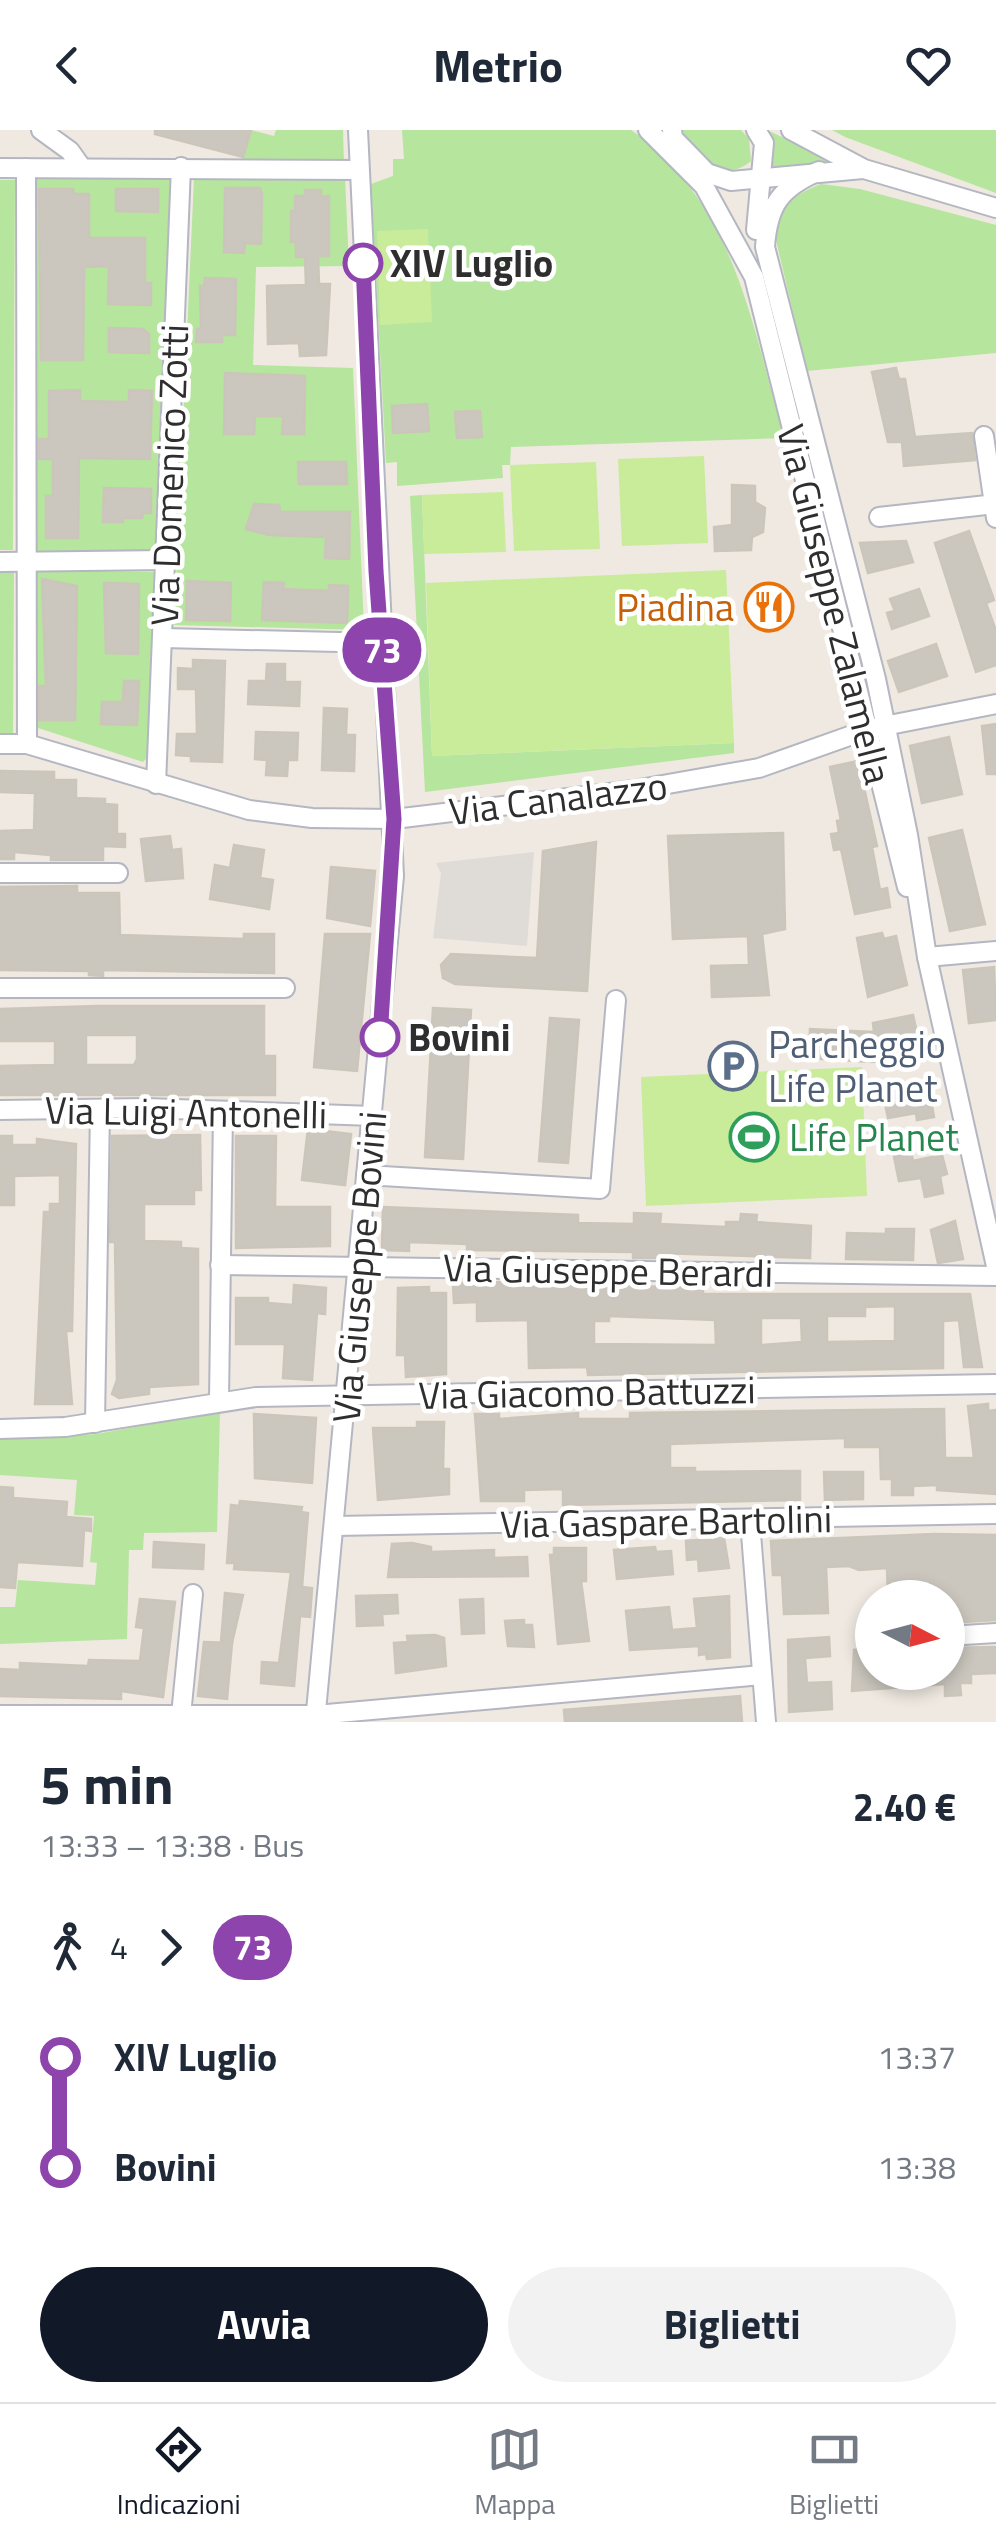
<!DOCTYPE html>
<html lang="it">
<meta charset="utf-8">
<style>
body{margin:0;font-family:"Titillium Web",sans-serif;background:#f2f2f3;color:#1f2937;height:100vh;display:flex;flex-direction:column;font-size:38px;white-space:nowrap}
*{box-sizing:border-box;margin:0}
p{font-size:32px;color:#747a83}
.icon{flex:none;width:55px;height:55px;fill:none;stroke:currentColor;stroke-width:2;stroke-linecap:round;stroke-linejoin:round}
.map{position:relative;height:1592px;overflow:hidden}
.details{display:flex;flex-direction:column;background:#fff;flex:1}
.details>*{flex:none}
.badge{padding:0 20px;border-radius:32px;font-size:35px;line-height:65px}
.needle{width:65px;rotate:96deg}
.fabs{position:absolute;left:855px;top:1450px;display:grid;gap:20px}
.fabs a{display:grid;place-items:center;width:110px;height:110px;border-radius:50%;background:#fff;box-shadow:0 5px 15px #0003;font-size:50px}
.map>.badge{position:absolute;translate:-50% -50%;box-shadow:0 0 0 5px #fff}
.legs{display:flex;align-items:center;gap:15px;height:110px;padding:0 40px;font-size:32px}
.legs p{margin-inline-start:auto}
.overview{display:flex;align-items:center;justify-content:space-between;height:170px;padding:0 40px}
h1{font-size:55px;font-weight:700;line-height:75px}
.cta{display:flex;gap:20px;margin-top:auto;padding:20px 40px}
.cta a{flex:1;height:115px;border-radius:60px;background:#111827;color:#fff;font-size:40px;font-weight:700;line-height:115px;text-align:center}
.cta a+a{background:#f2f2f3;color:#1f2937}
ul{padding:0 40px;list-style:none}
li{display:flex;align-items:center;gap:35px;height:110px;font-size:38px}
li i{display:grid;place-items:center;width:15px;height:100%;margin:0 12px;background:currentColor}
li i::after{content:'';width:25px;height:25px;margin:-12px;border:8px solid;border-radius:50%;background:#fff}
li p{margin-inline-start:auto}
li:first-child i{background:linear-gradient(#0000 50%,currentColor 0)}
li:last-child i{background:linear-gradient(currentColor 50%,#0000 0)}
header{display:flex;justify-content:space-between;align-items:center;height:130px;padding:0 40px;background:#fff;font-size:45px;font-weight:700}
.tab-bar{display:flex;justify-content:space-around;align-items:center;height:140px;border-top:2px solid #e0e1e3;background:#fff;font-size:28px;color:#747a83}
.tab-bar a{display:grid;justify-items:center;gap:5px}
.tab-bar .on{color:#111827}
.map>svg:first-child{display:block}
.green{fill:#b6e59e}
.pitch{fill:#c9ec9a}
.plaza{fill:#dfdcd8}
.building{fill:#cbc7bf;stroke:#cbc5ba;stroke-width:2.5;fill-rule:evenodd}
.lines{fill:none;stroke-linecap:round;stroke-linejoin:round}
.minor-casing{stroke:#b4b7c1;stroke-width:22}
.minor{stroke:#fff;stroke-width:18}
.line-1-casing{stroke:#fff;stroke-width:22}
.line-1{stroke:#8e44ad;stroke-width:15}
.stop-1-dot{fill:#fff;stroke:#8e44ad;stroke-width:5}
.labels{text-anchor:middle;dominant-baseline:central;stroke-width:9;stroke-linejoin:round;paint-order:stroke}
.stop-label{font-size:38px;font-weight:bold;fill:#2e2e2e;stroke:#fff;text-anchor:start}
.street-label{font-size:38px;fill:#2e2e2e;stroke:#fff}
.food-label{font-size:38px;fill:#c56008;stroke:#fff;text-anchor:end}
.service-label{font-size:38px;fill:#4e5e75;stroke:#fff;text-anchor:start}
.leisure-label{font-size:38px;fill:#27864d;stroke:#fff;text-anchor:start}
</style>
<header><svg class="icon" aria-label="back" viewBox="0 0 24 24"><path d="M15 5l-7 7 7 7"/></svg>Metrio<svg class="icon" aria-label="heart" viewBox="0 0 24 24"><path d="M12 20l-8-8c-3-5 5-10 8-4 3-6 11-1 8 4z"/></svg></header>
<div class="map">
<svg width="996" height="1592" viewBox="0 0 996 1592">
<rect width="100%" height="100%" fill="#efe9e1"/>
<!-- green -->
<g class="green">
<polygon points="251,0 274,6 276,0 343,0 344,36 242,29"/>
<path d="M402,0H631C734,72 752,194 784,308L511,317L510,335H502L503,348L397,356V332L386,333L371,54L393,46V29H404Z"/>
<path d="M677,0H741L749,9L751,31C720,57 698,22 677,0Z"/>
<polygon points="767,0 826,28 826,33 770,38"/>
<polygon points="832,0 996,0 996,63 845,7"/>
<polygon points="345,47 349,136 256,137 253,235 353,238 364,500 174,495 194,48"/>
<polygon points="171,48 157,421 36,422 36,49"/>
<polygon points="0,50 15,50 13,420 0,420"/>
<path d="M821,54L860,59L996,95V223L807,241L775,106C777,75 794,65 821,54Z"/>
<polygon points="422,365 432,626 734,613 734,623 425,662 410,366"/>
<polygon points="37,440 155,442 149,626 143,632 35,597"/>
<polygon points="0,442 14,442 13,608 0,608"/>
<polygon points="220,1282 217,1402 144,1403 143,1420 129,1420 127,1509 0,1514 0,1477 15,1477 18,1450 95,1455 97,1433 90,1432 94,1386 74,1385 77,1350 0,1345 0,1309 96,1304"/>
</g>
<!-- pitch -->
<g class="pitch">
<polygon points="428,99 432,192 380,195 377,101"/>
<polygon points="704,326 708,413 622,416 618,329"/>
<polygon points="596,332 600,419 514,421 510,335"/>
<polygon points="503,362 506,422 424,424 422,365"/>
<polygon points="726,440 734,613 432,626 426,453"/>
<polygon points="862,937 867,1066 646,1076 641,947"/>
</g>
<!-- plaza -->
<polygon class="plaza" points="534,722 527,816 433,808 441,743 436,733"/>
<!-- building -->
<g class="building">
<polygon points="155,0 251,0 243,27 155,4"/>
<polygon points="225,58 260,58 262,64 261,114 245,113 244,123 224,122"/>
<polygon points="39,59 73,59 74,64 89,64 89,108 145,108 145,153 151,153 151,175 108,174 109,136 84,137 83,230 41,230"/>
<polygon points="116,59 158,59 158,82 116,81"/>
<polygon points="305,60 321,60 321,67 329,66 329,126 318,126 319,154 330,154 326,225 300,226 299,213 268,214 267,156 306,155 305,127 296,127 296,112 291,112 291,81 295,81 295,66 305,66"/>
<polygon points="205,148 236,149 235,205 222,205 222,212 196,212 197,199 201,199 200,156 204,156"/>
<polygon points="109,198 143,199 149,204 149,223 109,222"/>
<polygon points="896,238 899,249 905,249 915,307 972,303 975,330 904,336 902,312 888,312 872,242"/>
<polygon points="225,243 305,246 304,304 282,304 283,286 255,286 254,304 224,304"/>
<polygon points="80,260 80,271 129,272 129,260 152,261 150,329 79,328 78,408 46,408 46,366 53,366 53,329 39,329 39,309 49,309 49,261"/>
<polygon points="427,274 429,301 393,303 392,276"/>
<polygon points="480,281 482,307 457,308 455,282"/>
<polygon points="298,332 346,332 347,354 299,354"/>
<polygon points="732,355 755,356 755,372 765,378 763,402 752,407 751,420 715,421 714,397 732,395"/>
<polygon points="104,358 151,359 151,383 143,383 142,388 123,388 123,392 103,392"/>
<polygon points="254,374 279,375 280,382 350,382 349,429 325,428 326,407 269,405 246,399"/>
<polygon points="969,401 994,470 986,473 996,501 996,535 976,542 935,413"/>
<polygon points="906,411 913,432 868,443 860,413"/>
<polygon points="42,449 77,456 75,590 39,590 39,556 46,556"/>
<polygon points="187,451 231,453 230,491 186,490"/>
<polygon points="264,452 284,453 283,459 329,461 329,455 348,456 347,493 262,490"/>
<polygon points="104,453 139,454 138,524 106,523"/>
<polygon points="919,459 929,486 892,499 887,483 895,481 890,469"/>
<polygon points="936,514 947,546 899,562 888,531"/>
<polygon points="193,530 225,531 222,632 191,631 191,626 176,625 177,604 197,604 196,559 178,559 178,538 193,539"/>
<polygon points="267,534 285,534 285,552 300,552 299,576 248,574 249,551 266,551"/>
<polygon points="124,551 139,551 137,595 101,594 102,572 123,572"/>
<polygon points="324,578 347,579 346,605 355,605 354,641 322,640"/>
<polygon points="996,594 996,644 987,644 982,596"/>
<polygon points="256,602 298,603 297,630 288,630 287,646 266,645 267,630 255,629"/>
<polygon points="949,607 962,664 922,673 910,616"/>
<polygon points="858,631 877,716 872,717 880,760 887,758 890,777 855,784 841,719 834,720 831,704 839,703 837,691 841,690 830,637"/>
<polygon points="0,641 54,642 54,650 76,650 76,668 105,669 105,674 117,675 117,704 125,704 125,717 103,716 103,730 51,730 51,725 14,722 14,729 0,729 0,701 34,700 35,663 0,662"/>
<polygon points="962,700 985,794 950,801 929,708"/>
<polygon points="783,703 785,799 762,804 769,865 712,867 711,836 749,835 748,806 673,809 668,706"/>
<polygon points="170,706 172,720 181,719 183,748 146,751 141,709"/>
<polygon points="596,712 587,861 455,854 443,848 441,835 451,824 537,828 543,721"/>
<polygon points="234,715 264,720 260,748 273,750 269,779 210,769 215,735 230,738"/>
<polygon points="331,737 375,741 370,796 327,788"/>
<polygon points="77,756 77,763 119,763 120,805 244,809 244,804 274,804 274,843 103,840 103,846 89,845 89,841 0,840 0,757"/>
<polygon points="882,803 884,809 896,806 907,855 868,867 857,808"/>
<polygon points="325,804 370,804 357,941 314,937"/>
<polygon points="994,837 996,890 969,893 963,840"/>
<path d="M98,876H264V926H275V965H0V936L55,935V911H0V879ZM86,905H137V929L134,935H86Z"/>
<polygon points="433,878 471,880 463,1029 425,1027"/>
<polygon points="913,885 922,926 872,932 809,928 810,899 874,902 873,893"/>
<polygon points="550,888 579,890 568,1033 539,1031"/>
<polygon points="927,949 934,987 917,990 916,983 888,988 882,959"/>
<polygon points="308,999 351,1004 345,1055 302,1050"/>
<polygon points="200,1005 201,1060 194,1060 194,1074 144,1074 144,1111 181,1112 181,1118 198,1119 198,1254 149,1257 149,1264 119,1268 112,1264 117,1250 115,1112 110,1112 112,1006"/>
<polygon points="0,1006 12,1006 12,1015 37,1015 37,1009 76,1014 72,1201 66,1201 72,1274 35,1274 44,1082 50,1082 50,1074 60,1074 60,1045 14,1046 14,1075 0,1075"/>
<polygon points="236,1006 276,1006 275,1077 330,1077 330,1116 236,1118"/>
<polygon points="909,1013 913,1031 942,1025 947,1044 940,1046 943,1063 925,1067 921,1048 899,1051 892,1017"/>
<polygon points="383,1077 578,1085 578,1093 634,1094 634,1083 661,1084 660,1094 726,1097 726,1092 740,1092 741,1084 757,1085 756,1092 811,1096 810,1128 660,1123 660,1128 633,1128 633,1122 467,1120 467,1114 409,1112 409,1121 382,1120"/>
<polygon points="955,1091 963,1129 938,1133 931,1100"/>
<polygon points="886,1099 914,1099 913,1130 846,1129 847,1103 886,1104"/>
<path d="M503,1152L703,1158V1164H970L982,1237H964L959,1190L943,1191V1238L588,1245L587,1237L529,1238L528,1190L477,1191V1172L454,1173L453,1153ZM895,1176V1211L827,1212V1186H865V1177ZM609,1186L715,1190L716,1215L594,1214V1191H609ZM761,1188H801L802,1212L761,1215Z"/>
<polygon points="294,1155 326,1158 325,1184 317,1183 312,1250 283,1248 285,1214 236,1214 236,1168 268,1168 268,1173 293,1175"/>
<polygon points="429,1157 429,1163 446,1163 446,1244 406,1247 405,1225 397,1225 398,1158"/>
<polygon points="988,1274 988,1281 996,1280 996,1364 937,1360 937,1355 913,1356 913,1365 892,1365 892,1349 881,1349 880,1317 845,1317 845,1308 670,1314 670,1338 695,1338 695,1342 800,1341 800,1370 563,1375 563,1359 524,1360 524,1371 481,1371 475,1284 499,1284 499,1289 578,1283 578,1289 630,1289 630,1283 944,1279 945,1328 974,1328 968,1276"/>
<polygon points="254,1284 316,1288 312,1353 255,1348"/>
<polygon points="417,1292 444,1292 443,1339 449,1339 449,1364 378,1370 373,1298 417,1298"/>
<polygon points="824,1342 863,1342 863,1369 825,1370"/>
<polygon points="0,1357 13,1358 13,1368 67,1372 66,1387 91,1389 91,1401 84,1400 82,1436 17,1432 15,1458 0,1457"/>
<polygon points="240,1371 302,1377 301,1382 308,1383 302,1457 312,1458 310,1487 300,1486 294,1556 261,1553 262,1532 279,1533 291,1442 234,1439 235,1433 227,1433 231,1375 239,1376"/>
<polygon points="935,1404 996,1405 996,1490 948,1493 948,1468 888,1468 887,1438 859,1440 849,1436 826,1437 828,1483 784,1484 782,1445 773,1445 771,1411"/>
<polygon points="724,1408 729,1438 699,1441 698,1429 687,1430 686,1411"/>
<polygon points="154,1412 204,1415 203,1439 153,1437"/>
<polygon points="412,1413 431,1417 431,1422 494,1420 494,1428 527,1427 528,1446 388,1447 392,1414"/>
<polygon points="655,1417 656,1422 671,1421 673,1444 617,1449 614,1420"/>
<polygon points="554,1418 586,1418 586,1451 581,1451 589,1511 558,1514 550,1425 554,1425"/>
<polygon points="225,1463 243,1465 232,1513 221,1512"/>
<polygon points="397,1465 398,1483 382,1484 383,1495 357,1496 356,1466"/>
<polygon points="729,1466 730,1527 707,1529 706,1524 699,1525 699,1516 630,1520 626,1481 669,1477 672,1500 697,1498 694,1469"/>
<polygon points="140,1469 175,1472 163,1567 121,1561 121,1569 0,1566 0,1539 20,1540 20,1533 88,1536 89,1530 140,1531 144,1498 136,1497"/>
<polygon points="483,1469 484,1503 462,1504 460,1470"/>
<polygon points="524,1490 524,1495 532,1495 534,1517 508,1516 505,1491"/>
<polygon points="435,1505 444,1508 446,1536 396,1543 394,1513 408,1512 407,1506"/>
<polygon points="829,1507 830,1526 805,1528 807,1553 831,1552 832,1579 789,1582 788,1510"/>
<polygon points="204,1512 232,1513 227,1569 198,1566"/>
<polygon points="996,1517 996,1543 971,1544 971,1553 960,1553 961,1565 945,1566 945,1554 852,1561 854,1520 872,1519 872,1542 948,1542 948,1518"/>
<polygon points="740,1566 742,1592 565,1592 564,1580"/>
</g>
<g class="lines">
<!-- minor casing -->
<g class="minor-casing">
<g id="minor">
<polyline points="41,0 70,21 82,38"/>
<polyline points="648,0 704,56 754,147 907,757"/>
<polyline points="672,0 673,8 707,43 731,51 863,39"/>
<polyline points="791,0 864,39 996,78"/>
<polyline points="0,38 359,40"/>
<polyline points="26,38 27,614"/>
<path d="M819,41C780,58 768,75 765,117L876,549L908,705L927,827L996,1136"/>
<polyline points="756,100 764,13 756,0"/>
<polyline points="984,306 996,388"/>
<polyline points="879,387 996,374"/>
<polyline points="0,432 167,430"/>
<polyline points="163,508 381,513"/>
<polyline points="0,614 27,614 249,680 312,688 394,689 634,660 759,638 869,599 996,574"/>
<polyline points="156,654 181,37"/>
<polyline points="0,743 118,743"/>
<polyline points="927,827 996,821"/>
<polyline points="0,858 285,858"/>
<polyline points="0,980 146,978 373,986"/>
<polyline points="366,1045 600,1059 616,870"/>
<polyline points="220,1135 996,1146"/>
<polyline points="219,1270 223,982"/>
<polyline points="95,1293 100,979"/>
<polyline points="0,1299 65,1297 256,1267 996,1254"/>
<polyline points="750,1391 766,1592"/>
<polyline points="336,1396 996,1384"/>
<polyline points="948,1506 996,1503"/>
<polyline points="0,1585 316,1585 762,1545"/>
<polyline points="181,1585 193,1464"/>
<polyline points="315,1592 394,746 358,0"/>
</g>
</g>
<!-- minor -->
<use href="#minor" class="minor"/>
</g>
<g class="lines">
<!-- line-1 casing -->
<g class="line-1-casing">
<polyline id="line-1" points="363,133 376,441 394,689 380,907"/>
</g>
<!-- line-1 -->
<use href="#line-1" class="line-1"/>
</g>
<!-- icons -->
<defs>
<g id="restaurant-ring" transform="scale(2.5)"><circle r="9.5" fill="#fff" stroke="#e8710a" stroke-width="1.5"/><path d="M-5-6h1v4h1v-4h1v4h1v-4h1v5L-1.5 .5V6h-2V.5L-5-1ZM5-6V6H3V1.5H1.5Q1.5-4 5-6Z" fill="#e8710a"/></g>
<g id="parking-ring" transform="scale(2.5)"><circle r="9.5" fill="#fff" stroke="#5c6f8a" stroke-width="1.5"/><path d="M-3.5-5.5H1a3.5 3.5 0 0 1 0 7H-1V5.5H-3.5ZM-1-3.4V-.6H.8a1.4 1.4 0 0 0 0-2.8Z" fill="#5c6f8a"/></g>
<g id="stadium-ring" transform="scale(2.5)"><circle r="9.5" fill="#fff" stroke="#2e9e5b" stroke-width="1.5"/><path d="M0-5a6.5 5 0 1 0 0 10a6.5 5 0 1 0 0-10ZM-3.5-1.8h7v3.6h-7Z" fill="#2e9e5b"/></g>
</defs>
<g fill-rule="evenodd">
<use href="#restaurant-ring" x="769" y="477"/>
<use href="#parking-ring" x="733" y="936"/>
<use href="#stadium-ring" x="754" y="1007"/>
</g>
<!-- markers -->
<g class="stop-1-dot">
<circle cx="363" cy="133" r="18"/>
<circle cx="380" cy="907" r="18"/>
</g>
<g class="labels">
<!-- stop labels -->
<g class="stop-label">
<text x="390" y="133">XIV Luglio</text>
<text x="408" y="907">Bovini</text>
</g>
<!-- street labels -->
<g class="street-label">
<text transform="translate(169 345) rotate(-88)">Via Domenico Zotti</text>
<text transform="translate(835 474) rotate(76)">Via Giuseppe Zalamella</text>
<text transform="translate(558 668) rotate(-7)">Via Canalazzo</text>
<text transform="translate(186 982) rotate(1)">Via Luigi Antonelli</text>
<text transform="translate(359 1137) rotate(-85)">Via Giuseppe Bovini</text>
<text transform="translate(608 1140) rotate(1)">Via Giuseppe Berardi</text>
<text transform="translate(587 1262) rotate(-1)">Via Giacomo Battuzzi</text>
<text transform="translate(666 1391) rotate(-1)">Via Gaspare Bartolini</text>
</g>
<!-- food labels -->
<g class="food-label">
<text x="734" y="477">Piadina</text>
</g>
<!-- service labels -->
<g class="service-label">
<text x="768" y="914">Parcheggio<tspan x="768" dy="44">Life Planet</tspan></text>
</g>
<!-- leisure labels -->
<g class="leisure-label">
<text x="789" y="1007">Life Planet</text>
</g>
</g>
</svg>
<div class="fabs">
<a><svg class="needle" viewBox="-14 -14 28 28"><path d="M0-13l5 13h-10z" fill="#e53935"/><path d="M0 13l5-13h-10z" fill="#747a83"/></svg></a>
</div>
<b class="badge" style="left:382px;top:520px;background:#8e44ad;color:#fff">73</b>
</div>
<section class="details">
<div class="overview"><div><h1>5 min</h1><p>13:33 – 13:38 · Bus</p></div><b>2.40 €</b></div>
<div class="legs"><svg class="icon" aria-label="walk" viewBox="0 0 24 24"><circle cx="13" cy="4" r="2"/><path d="M13 8l-2 6 4 7M11 14l-3 7M7 12l3-4h3l4 4"/></svg>4<svg class="icon" aria-label="forward" viewBox="0 0 24 24"><path d="M9 5l7 7-7 7"/></svg><b class="badge" style="background:#8e44ad;color:#fff">73</b></div>
<ul>
<li><i style="color:#8e44ad"></i><b>XIV Luglio</b><p>13:37</p></li>
<li><i style="color:#8e44ad"></i><b>Bovini</b><p>13:38</p></li>
</ul>
<div class="cta"><a>Avvia</a><a>Biglietti</a></div>
</section>
<nav class="tab-bar">
<a class="on"><svg class="icon" aria-label="directions" viewBox="0 0 24 24"><path d="M12 3l9 9-9 9-9-9zM9 14v-3h6M13 9l2 2-2 2"/></svg>Indicazioni</a>
<a><svg class="icon" aria-label="map" viewBox="0 0 24 24"><path d="M3 6l6-2 6 2 6-2v14l-6 2-6-2-6 2zM9 4v14M15 6v14"/></svg>Mappa</a>
<a><svg class="icon" aria-label="tickets" viewBox="0 0 24 24"><path d="M3 7h18v10H3zM15 7v10"/></svg>Biglietti</a>
</nav>
